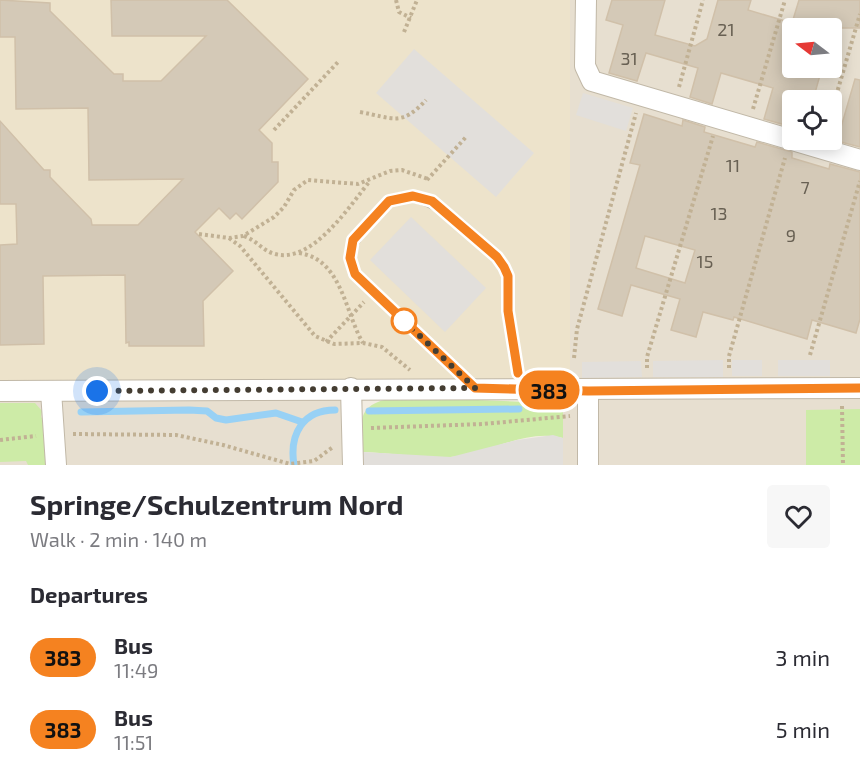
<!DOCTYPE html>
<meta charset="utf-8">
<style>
body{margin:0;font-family:"Exo 2",sans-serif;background:#f7f7f7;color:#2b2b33;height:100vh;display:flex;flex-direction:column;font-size:22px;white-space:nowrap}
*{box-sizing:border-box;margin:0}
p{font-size:20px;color:#7c7c81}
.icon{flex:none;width:33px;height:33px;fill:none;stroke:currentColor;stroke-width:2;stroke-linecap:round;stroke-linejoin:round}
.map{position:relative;height:465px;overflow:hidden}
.details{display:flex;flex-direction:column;background:#fff;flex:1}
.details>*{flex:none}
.badge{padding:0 12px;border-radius:20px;font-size:21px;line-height:39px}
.needle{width:39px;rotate:286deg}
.buttons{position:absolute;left:782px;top:18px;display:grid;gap:12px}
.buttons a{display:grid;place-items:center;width:60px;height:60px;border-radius:6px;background:#fff;box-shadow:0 3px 15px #0003;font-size:30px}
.you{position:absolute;width:30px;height:30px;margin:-15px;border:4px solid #fff;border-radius:50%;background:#1a73e8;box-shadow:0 0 0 9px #1a73e833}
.map>.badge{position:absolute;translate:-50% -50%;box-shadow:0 0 0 3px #fff}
h2{padding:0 30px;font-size:22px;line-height:54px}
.round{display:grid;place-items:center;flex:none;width:63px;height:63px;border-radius:6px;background:#f7f7f7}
.head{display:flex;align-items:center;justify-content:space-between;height:102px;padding:0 30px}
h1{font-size:28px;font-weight:700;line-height:45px}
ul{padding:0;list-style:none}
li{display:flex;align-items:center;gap:18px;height:72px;padding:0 30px}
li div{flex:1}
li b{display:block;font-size:22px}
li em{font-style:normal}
li .badge{min-width:66px;font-weight:700;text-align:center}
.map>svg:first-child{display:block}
.residential{fill:#e7dfd0;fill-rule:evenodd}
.education{fill:#ede3cb}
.green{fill:#cdeba7}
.parking{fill:#e2dfdb}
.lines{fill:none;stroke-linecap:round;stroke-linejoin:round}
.stream{stroke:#98d1f5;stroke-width:7}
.building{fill:#d4c9b7;stroke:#d0c0a9;stroke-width:1.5;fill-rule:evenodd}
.lane-casing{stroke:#c1b8a7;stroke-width:11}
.street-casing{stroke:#c1b8a7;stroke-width:22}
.path{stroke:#c1b194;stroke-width:4;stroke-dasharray:3 3;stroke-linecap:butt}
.lane{stroke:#fff;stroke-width:9}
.street{stroke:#fff;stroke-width:20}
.line-casing{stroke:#fff;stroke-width:14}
.line{stroke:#f58220;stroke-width:9}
.walk{stroke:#443d32;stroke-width:6;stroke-dasharray:0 10.8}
.stop-dot{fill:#fff;stroke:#f58220;stroke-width:3}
.labels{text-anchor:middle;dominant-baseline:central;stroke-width:4.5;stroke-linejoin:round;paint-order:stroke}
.number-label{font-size:18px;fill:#686053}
</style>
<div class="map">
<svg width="860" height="465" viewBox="0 0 860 465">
<rect width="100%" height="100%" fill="#f3ede2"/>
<!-- residential -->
<g class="residential">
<path d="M570,0H860V465H563V411L570,379ZM792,28H831V68H792ZM792,100H831V140H792Z"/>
<polygon points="0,381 364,382 360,433 364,465 0,465"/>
</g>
<!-- education -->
<polygon class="education" points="0,0 570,0 570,379 0,381"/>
<!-- green -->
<g class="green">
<path d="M400,397L551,403L563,411V438C524,428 488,455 450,457C421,458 392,453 363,452C358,415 360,402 400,397Z"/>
<polygon points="0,403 35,403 42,411 41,417 46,422 49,465 28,465 26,461 0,462"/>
<polygon points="860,409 860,465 806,465 806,410"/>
</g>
<!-- parking -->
<g class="parking">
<polygon points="414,49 534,153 496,197 376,93"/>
<polygon points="583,93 633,108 626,131 576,115"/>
<polygon points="411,217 486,288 445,332 370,260"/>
<polygon points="723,360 723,377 653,377 653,361"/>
<rect x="732" y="360" width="30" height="16"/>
<rect x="778" y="360" width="52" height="16"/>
<polygon points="641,361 642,377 582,378 582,362"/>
<polygon points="553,435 563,438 563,465 364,465 363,452 451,457 517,440"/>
</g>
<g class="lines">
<!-- stream -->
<g class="stream">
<polyline points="369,411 519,409"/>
<polyline points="81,412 189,410 207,411 216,418 226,420 276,413 302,422"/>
<path d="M294,465C289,434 303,410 335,410"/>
</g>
</g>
<!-- building -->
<g class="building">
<polygon points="0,0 50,3 50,11 114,74 123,74 123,81 161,81 206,36 112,36 111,0 227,0 308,79 259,130 272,143 272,162 278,162 278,182 242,219 236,213 230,219 219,208 195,232 233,271 203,301 204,346 129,346 129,342 126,343 125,275 43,276 44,344 0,345 0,245 17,244 16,204 0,204 0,121 44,170 50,170 50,177 91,219 92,225 138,225 183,179 89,180 88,108 16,109 15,37 0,37"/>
<polygon points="612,0 665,0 655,35 695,46 707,39 718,0 751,0 748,10 792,23 799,0 860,0 860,28 792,28 792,68 822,68 813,100 792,100 792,127 764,119 773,88 721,73 712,104 690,97 698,68 646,53 637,81 609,73 623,25 606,20"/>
<polygon points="855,79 860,80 860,147 837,141"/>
<path d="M644,114L682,126L683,120L705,127L704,132L755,147L757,142L792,152V158L829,169L830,164L860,172V319L856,333L812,320L807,339L734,317L733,320L703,312L696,337L671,330L680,299L631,285L622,316L598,309L640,165L630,163ZM645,236L695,250L685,283L636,268Z"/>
</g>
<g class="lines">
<!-- lane casing -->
<g class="lane-casing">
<path id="lane" d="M473,387L355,274C347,253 351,242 367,225C373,219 381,206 389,202C426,180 471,235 497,257L508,276V311L521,388"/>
</g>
<!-- street casing -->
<g class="street-casing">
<g id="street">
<polyline points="586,0 585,66 592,81 860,160"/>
<polyline points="351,388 353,465"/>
<polyline points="0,391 860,388"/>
<polyline points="51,391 56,465"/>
<polyline points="588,465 588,391"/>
</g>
</g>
<!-- path -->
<g class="path">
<polyline points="396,0 399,12 411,18"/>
<polyline points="404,32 417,0"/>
<polyline points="679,87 703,0"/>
<polyline points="753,109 785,0"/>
<path d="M360,112C393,118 401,127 426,100"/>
<polyline points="831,113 860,14"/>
<polyline points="274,130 338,62"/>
<polyline points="427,180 466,137"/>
<polyline points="199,234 229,238 243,236 274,217 284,207 294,190 308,180 358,184 390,171 402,170 428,179"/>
<path d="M244,236C256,240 263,251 275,254C313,264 350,205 370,181"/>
<polyline points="229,238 240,246 315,336 334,344 363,343 382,347 410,370"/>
<path d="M299,253C342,259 345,313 363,343"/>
<polyline points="326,342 364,302"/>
<polyline points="810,355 860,181"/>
<polyline points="574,358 577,329 636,113"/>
<polyline points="647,368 647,357 713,136"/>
<polyline points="729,368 729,356 785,158"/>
<polyline points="842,406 843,465"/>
<polyline points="371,428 483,424 570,416"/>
<polyline points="73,434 176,435 223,445 290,464 314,461 333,447"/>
<polyline points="0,440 36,436"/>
</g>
<!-- lane -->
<use href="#lane" class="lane"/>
<!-- street -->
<use href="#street" class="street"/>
</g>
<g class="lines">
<!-- line casing -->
<g class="line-casing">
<polyline id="line" points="518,373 508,311 508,276 504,267 497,257 432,201 413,196 389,201 353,240 350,258 355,274 475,388 588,391 860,388"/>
</g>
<!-- line -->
<use href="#line" class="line"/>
<!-- walk -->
<polyline class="walk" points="97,391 475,388 404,321"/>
</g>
<!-- markers -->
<circle class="stop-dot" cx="404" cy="321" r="12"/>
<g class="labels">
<!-- number labels -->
<g class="number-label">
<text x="726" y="29">21</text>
<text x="629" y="58">31</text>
<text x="733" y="165">11</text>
<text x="805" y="187">7</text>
<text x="719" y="213">13</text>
<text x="791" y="235">9</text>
<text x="705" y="261">15</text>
</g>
</g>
</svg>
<div class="buttons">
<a><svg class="needle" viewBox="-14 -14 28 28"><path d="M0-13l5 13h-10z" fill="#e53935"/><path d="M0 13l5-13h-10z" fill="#7c7c81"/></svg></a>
<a><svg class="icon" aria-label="locate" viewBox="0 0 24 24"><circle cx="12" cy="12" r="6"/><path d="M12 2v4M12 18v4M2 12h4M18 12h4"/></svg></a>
</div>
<div class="you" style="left:97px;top:391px"></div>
<b class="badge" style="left:549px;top:390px;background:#f58220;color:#111">383</b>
</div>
<section class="details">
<div class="head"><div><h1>Springe/Schulzentrum Nord</h1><p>Walk · 2 min · 140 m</p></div><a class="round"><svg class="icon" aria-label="heart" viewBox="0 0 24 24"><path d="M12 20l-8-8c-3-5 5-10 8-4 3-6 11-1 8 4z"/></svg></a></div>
<h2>Departures</h2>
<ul>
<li><span class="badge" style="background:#f58220;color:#111">383</span><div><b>Bus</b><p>11:49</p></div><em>3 min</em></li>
<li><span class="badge" style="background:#f58220;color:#111">383</span><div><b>Bus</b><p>11:51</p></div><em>5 min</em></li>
</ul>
</section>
